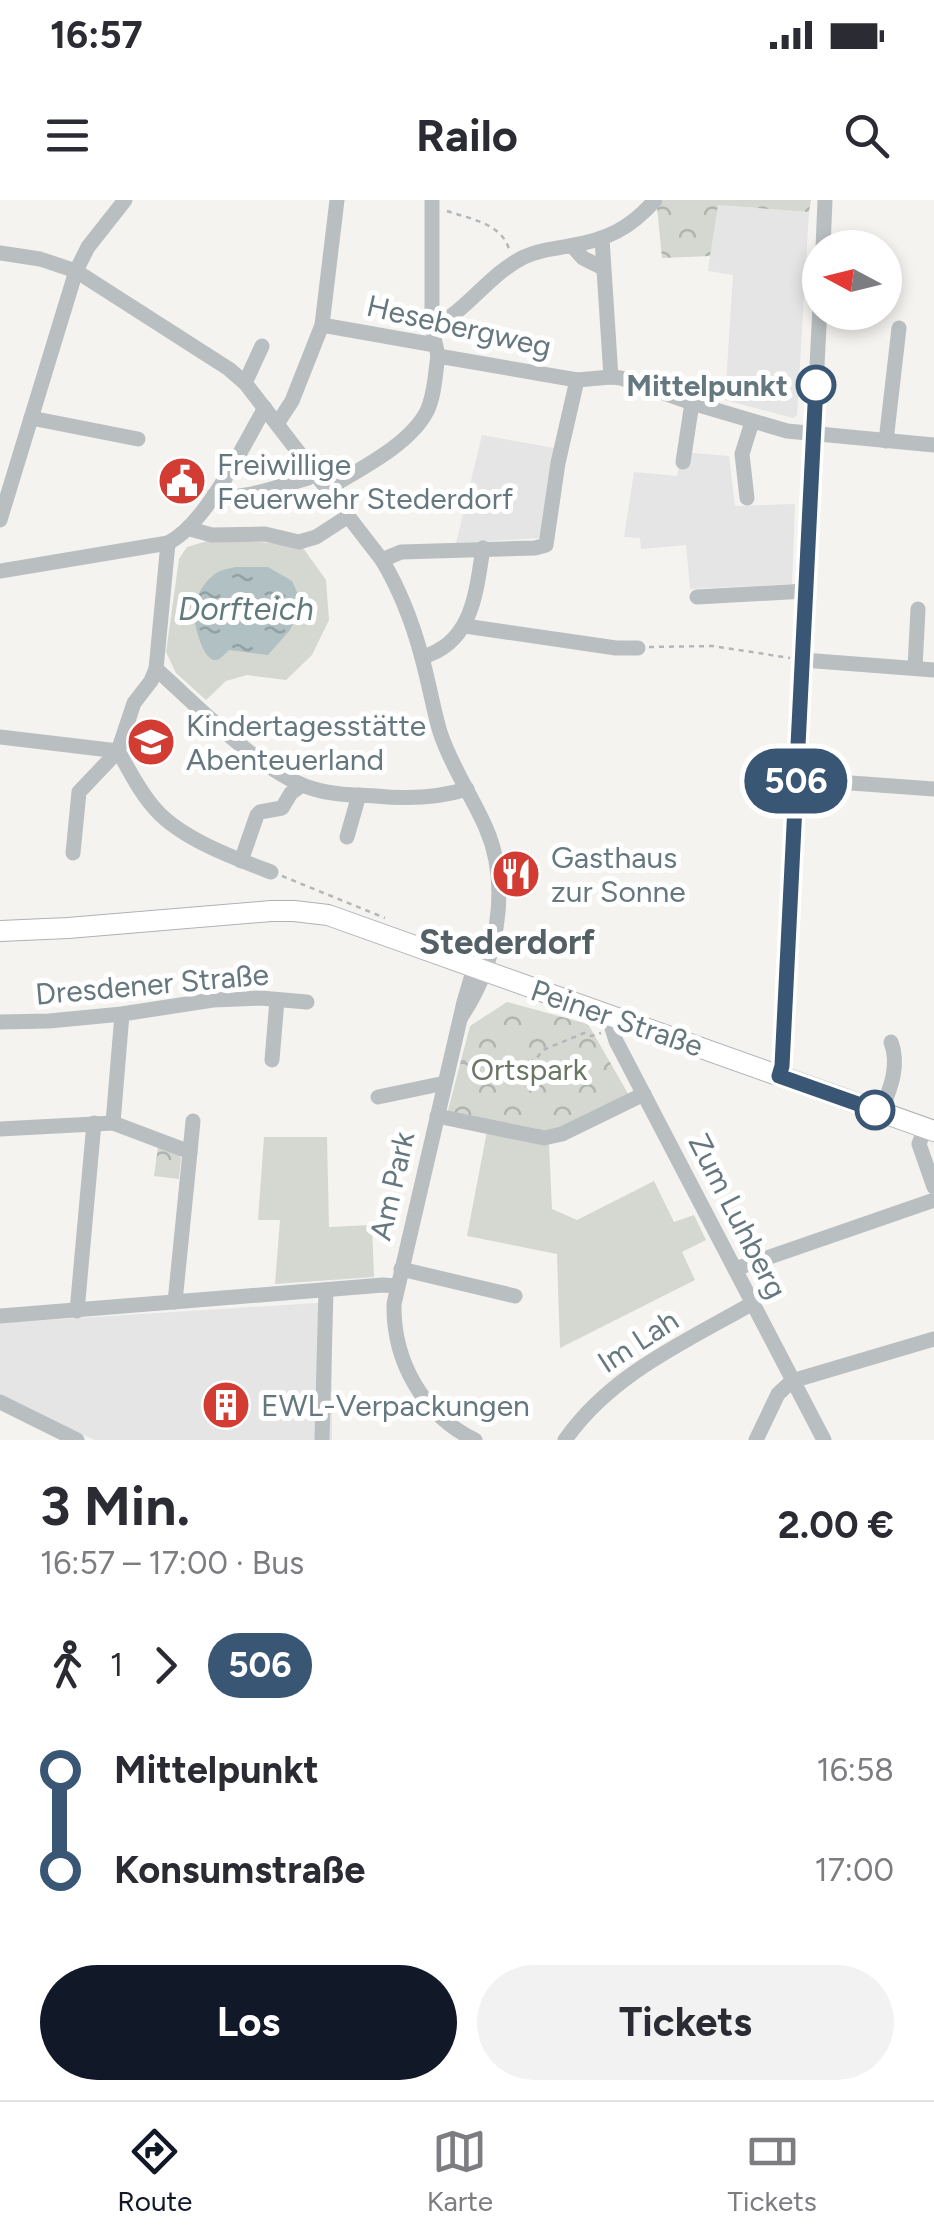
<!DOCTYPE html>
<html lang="de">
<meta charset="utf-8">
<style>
body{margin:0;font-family:Figtree,sans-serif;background:#f2f2f3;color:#2b2b33;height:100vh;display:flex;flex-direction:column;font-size:38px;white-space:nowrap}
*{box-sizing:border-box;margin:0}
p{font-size:32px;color:#7c7c81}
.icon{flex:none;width:55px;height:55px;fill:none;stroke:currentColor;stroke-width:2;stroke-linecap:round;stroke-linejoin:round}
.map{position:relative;height:1240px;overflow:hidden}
.drawer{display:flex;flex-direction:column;background:#fff;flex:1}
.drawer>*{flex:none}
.badge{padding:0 20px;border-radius:32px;font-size:35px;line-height:65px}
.needle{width:65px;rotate:277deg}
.controls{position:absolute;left:802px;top:30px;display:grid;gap:20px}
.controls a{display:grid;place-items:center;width:100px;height:100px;border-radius:50%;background:#fff;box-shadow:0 5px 15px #0003;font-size:50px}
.map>.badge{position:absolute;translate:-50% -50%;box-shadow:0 0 0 5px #fff}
.legs{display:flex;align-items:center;gap:15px;height:110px;padding:0 40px;font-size:32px}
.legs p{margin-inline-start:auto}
.headline{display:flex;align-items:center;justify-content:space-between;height:170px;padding:0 40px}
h1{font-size:55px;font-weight:700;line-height:75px}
.action{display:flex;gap:20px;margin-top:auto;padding:20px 40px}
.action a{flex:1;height:115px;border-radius:60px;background:#111827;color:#fff;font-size:40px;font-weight:700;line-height:115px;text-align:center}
.action a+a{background:#f2f2f3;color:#2b2b33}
ul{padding:0 40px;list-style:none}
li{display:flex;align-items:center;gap:35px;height:100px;font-size:38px}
li i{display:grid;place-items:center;width:15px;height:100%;margin:0 12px;background:currentColor}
li i::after{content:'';width:25px;height:25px;margin:-12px;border:8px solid;border-radius:50%;background:#fff}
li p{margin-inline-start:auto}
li:first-child i{background:linear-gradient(#0000 50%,currentColor 0)}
li:last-child i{background:linear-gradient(currentColor 50%,#0000 0)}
.status{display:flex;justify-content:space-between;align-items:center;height:70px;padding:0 50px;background:#fff;direction:ltr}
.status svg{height:28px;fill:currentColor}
header{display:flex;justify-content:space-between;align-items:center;height:130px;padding:0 40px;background:#fff;font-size:45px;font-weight:700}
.menu{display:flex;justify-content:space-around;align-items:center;height:140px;border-top:2px solid #e1e1e2;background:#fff;font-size:28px;color:#7c7c81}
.menu a{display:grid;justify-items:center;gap:5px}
.menu .on{color:#111827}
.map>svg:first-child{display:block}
.built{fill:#e4e5e4}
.green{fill:#d4d8d0}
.park{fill:url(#park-crowns)}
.water{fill:url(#water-ripples)}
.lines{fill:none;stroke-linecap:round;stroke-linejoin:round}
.major-casing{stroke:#adb2b5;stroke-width:22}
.path{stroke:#b3b7b9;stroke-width:2.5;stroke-dasharray:5 5;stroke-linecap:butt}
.minor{stroke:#b9bec0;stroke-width:15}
.major{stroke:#fff;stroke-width:20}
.line-1-casing{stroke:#fff;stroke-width:22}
.line-1{stroke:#395775;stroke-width:15}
.stop-1-dot{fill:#fff;stroke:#395775;stroke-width:5}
.labels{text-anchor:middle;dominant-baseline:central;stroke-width:10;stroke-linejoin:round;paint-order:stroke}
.street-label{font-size:30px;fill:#66787f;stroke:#fff}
.stop-label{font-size:30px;font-weight:bold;fill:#66787f;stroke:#fff;text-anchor:end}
.poi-label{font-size:30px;fill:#66787f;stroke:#fff;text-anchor:start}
.park-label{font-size:30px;fill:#6b7764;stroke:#fff}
.water-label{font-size:32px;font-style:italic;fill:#617a7c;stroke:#fff}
.quarter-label{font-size:35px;font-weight:bold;fill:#536065;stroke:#fff}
</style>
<div class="status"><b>16:57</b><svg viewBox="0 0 49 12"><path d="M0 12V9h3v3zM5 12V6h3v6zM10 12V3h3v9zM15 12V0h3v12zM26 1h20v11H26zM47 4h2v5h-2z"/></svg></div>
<header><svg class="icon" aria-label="menu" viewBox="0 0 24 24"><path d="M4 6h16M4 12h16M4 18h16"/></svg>Railo<svg class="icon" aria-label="search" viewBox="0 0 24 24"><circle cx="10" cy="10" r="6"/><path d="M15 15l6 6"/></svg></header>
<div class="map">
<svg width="934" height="1240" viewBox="0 0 934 1240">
<defs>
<pattern id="park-crowns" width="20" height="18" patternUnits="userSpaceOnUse" patternTransform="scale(2.5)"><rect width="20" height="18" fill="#d4d8d0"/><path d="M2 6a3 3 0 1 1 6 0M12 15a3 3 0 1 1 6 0" fill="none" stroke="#b0b4ae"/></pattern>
<pattern id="water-ripples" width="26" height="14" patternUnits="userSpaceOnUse" patternTransform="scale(2.5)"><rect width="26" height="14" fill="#b1c0c2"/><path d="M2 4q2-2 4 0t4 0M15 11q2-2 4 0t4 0" fill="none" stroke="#94a1a3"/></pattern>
</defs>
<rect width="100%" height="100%" fill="#f4f3f0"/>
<!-- built -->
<g class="built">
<polygon points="717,5 809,12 797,215 793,218 725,200 733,75 708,71"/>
<polygon points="482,235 554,248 541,338 456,343"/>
<polygon points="682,252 729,256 735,306 795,304 792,384 690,389 686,345 641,349 640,338 624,337 634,272 677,276"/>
<polygon points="332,1102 332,1240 95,1240 0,1197 0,1123"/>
</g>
<!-- green -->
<g class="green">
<polygon points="214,339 270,343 303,348 326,380 329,420 312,455 286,480 247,475 226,481 206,500 176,473 166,452 179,359 187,347"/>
<polygon points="487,931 549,943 552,1009 577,1020 654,981 674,1022 694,1015 706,1040 682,1052 695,1080 560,1148 557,1054 467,1036"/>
<polygon points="264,937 327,937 329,1027 372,1025 374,1077 275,1084 280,1020 258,1020"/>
</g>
<!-- park -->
<g class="park">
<polygon points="663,0 811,0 809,12 718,5 710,56 662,58 657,7"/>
<polygon points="507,802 588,824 630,897 551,934 447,914 470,826"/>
<polygon points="158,947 176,953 181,958 179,979 154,976"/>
</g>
<!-- water -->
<path class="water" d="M236,367H268L292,381L302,403L290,430L268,455L229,450C227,452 220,460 216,460C203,462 193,422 194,411C195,396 206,378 220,371C225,369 231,368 236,367Z"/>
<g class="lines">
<!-- major casing -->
<g class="major-casing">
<polyline id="major" points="0,731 68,728 271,711 294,711 328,715 934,931"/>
</g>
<!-- path -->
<g class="path">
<path d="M447,11C470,19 501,23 509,49"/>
<polyline points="649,447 713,446 790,458"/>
<polyline points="282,676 385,718"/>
<polyline points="461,861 498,869 513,869 536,859 543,850 584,833 591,836 601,833"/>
</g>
<!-- minor -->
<g class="minor">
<polyline points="432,0 432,128 438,156 577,180 611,177 621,178 692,203 787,231 934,245"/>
<polyline points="602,39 611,177"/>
<polyline points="572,46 583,58 603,68"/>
<polyline points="823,48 825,0"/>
<path d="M0,53L40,59L76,71L229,169L245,183L382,360C400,390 413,424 422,458C429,483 433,508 440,532C451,566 472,596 486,628C512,688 496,765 461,817"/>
<polyline points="322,125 435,145"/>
<path d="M432,128C467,111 489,74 524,57C538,50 553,49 569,46C606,40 630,29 655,0"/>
<polyline points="245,183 262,146"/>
<polyline points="31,218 138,239"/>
<polyline points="277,224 292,201 322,125 337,0"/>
<polyline points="886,241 899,128"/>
<polyline points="683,262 692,203"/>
<path d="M327,289C358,270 410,245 427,211C435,194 435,174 438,156"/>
<path d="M214,295C244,301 279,286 308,278L314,273"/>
<polyline points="747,298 742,254 752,222"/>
<polyline points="0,320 76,71 88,47 125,0"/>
<polyline points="190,329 212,335 265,334 299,342 316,337 347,317"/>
<path d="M168,343L156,469C197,505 263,575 314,589C334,595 355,595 376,596C406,599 438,598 467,589"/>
<polyline points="382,360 401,352 535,348 546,345 558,263 577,180"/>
<path d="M0,371L168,343C207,323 242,247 265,208"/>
<polyline points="697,397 806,391"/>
<polyline points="465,426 616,448 638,448"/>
<path d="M422,457C473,443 476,392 483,348"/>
<polyline points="803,460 934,470"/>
<polyline points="915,468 918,409"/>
<path d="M0,537L118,551C130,571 140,593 156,610C182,639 234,658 271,672"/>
<polyline points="796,579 934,589"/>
<polyline points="347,637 359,595"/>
<polyline points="73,653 79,592 118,551 134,503 151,481 156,469"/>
<polyline points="241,661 257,615 260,612 282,608 291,593 302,585"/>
<polyline points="615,816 612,828 616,841 824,1240"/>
<polyline points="0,822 49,821 122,814 213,800 260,798 307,802"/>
<polyline points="272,860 277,800"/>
<polyline points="779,876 782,865 820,106"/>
<polyline points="378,897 445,883"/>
<path d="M881,912C890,889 900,866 891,842"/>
<polyline points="437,916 544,938 562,934 644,894"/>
<polyline points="113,923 122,814"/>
<polyline points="925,928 919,944 934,987"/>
<polyline points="0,929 113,923 190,952 175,1102"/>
<polyline points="190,952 193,921"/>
<polyline points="401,1069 515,1096"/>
<polyline points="735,1069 934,1000"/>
<polyline points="77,1111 94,923"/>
<polyline points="0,1116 383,1085 397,1086"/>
<polyline points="0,1202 77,1240"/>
<polyline points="322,1240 326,1090"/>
<path d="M475,1240C423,1215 393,1161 394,1104L464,802L474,768L490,732"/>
<path d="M565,1240C611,1174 685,1142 753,1103"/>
<polyline points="756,1240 778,1194 792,1181 934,1139"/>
</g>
<!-- major -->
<use href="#major" class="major"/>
</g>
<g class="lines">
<!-- line-1 casing -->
<g class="line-1-casing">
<polyline id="line-1" points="816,185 782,866 779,876 875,910"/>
</g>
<!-- line-1 -->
<use href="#line-1" class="line-1"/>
</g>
<!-- icons -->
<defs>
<g id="civic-disc" transform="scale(2.5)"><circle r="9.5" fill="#d23c32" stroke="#fff"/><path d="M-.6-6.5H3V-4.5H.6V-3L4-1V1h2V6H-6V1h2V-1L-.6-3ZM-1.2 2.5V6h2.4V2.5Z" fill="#fff"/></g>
<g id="school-disc" transform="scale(2.5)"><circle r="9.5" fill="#d23c32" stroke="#fff"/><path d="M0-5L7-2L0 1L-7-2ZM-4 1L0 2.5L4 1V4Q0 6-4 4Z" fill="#fff"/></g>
<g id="restaurant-disc" transform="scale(2.5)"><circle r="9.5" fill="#d23c32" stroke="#fff"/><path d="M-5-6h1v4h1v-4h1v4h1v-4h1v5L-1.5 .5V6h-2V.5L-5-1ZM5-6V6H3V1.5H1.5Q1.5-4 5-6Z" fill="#fff"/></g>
<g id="building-disc" transform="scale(2.5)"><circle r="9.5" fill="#d23c32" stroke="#fff"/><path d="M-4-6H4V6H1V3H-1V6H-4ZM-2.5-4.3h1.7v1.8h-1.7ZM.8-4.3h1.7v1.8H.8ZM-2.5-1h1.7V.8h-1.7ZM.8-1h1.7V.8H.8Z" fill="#fff"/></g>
</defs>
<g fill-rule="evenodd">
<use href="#civic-disc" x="182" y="281"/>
<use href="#school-disc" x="151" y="542"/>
<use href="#restaurant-disc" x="516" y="674"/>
<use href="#building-disc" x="226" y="1205"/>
</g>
<!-- markers -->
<g class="stop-1-dot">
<circle cx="816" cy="185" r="18"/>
<circle cx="875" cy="910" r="18"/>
</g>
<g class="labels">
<!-- street labels -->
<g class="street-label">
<text transform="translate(459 126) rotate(13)">Hesebergweg</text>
<text transform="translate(152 784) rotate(-5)">Dresdener Straße</text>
<text transform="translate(617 818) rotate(19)">Peiner Straße</text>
<text transform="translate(392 986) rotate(-77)">Am Park</text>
<text transform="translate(738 1016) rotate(63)">Zum Luhberg</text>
<text transform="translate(638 1141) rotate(-33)">Im Lah</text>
</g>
<!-- stop labels -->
<g class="stop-label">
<text x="788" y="185">Mittelpunkt</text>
</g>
<!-- poi labels -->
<g class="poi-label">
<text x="217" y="264">Freiwillige<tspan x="217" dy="34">Feuerwehr Stederdorf</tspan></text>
<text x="186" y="525">Kindertagesstätte<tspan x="186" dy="34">Abenteuerland</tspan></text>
<text x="551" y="657">Gasthaus<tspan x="551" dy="34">zur Sonne</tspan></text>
<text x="261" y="1205">EWL-Verpackungen</text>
</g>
<!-- park labels -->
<g class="park-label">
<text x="529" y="869">Ortspark</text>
</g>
<!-- water labels -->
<g class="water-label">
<text x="246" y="409">Dorfteich</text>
</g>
<!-- quarter labels -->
<g class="quarter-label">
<text x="507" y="742">Stederdorf</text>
</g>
</g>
</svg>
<div class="controls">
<a><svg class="needle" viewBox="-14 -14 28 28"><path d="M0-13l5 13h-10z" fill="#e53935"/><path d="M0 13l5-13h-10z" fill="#7c7c81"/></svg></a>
</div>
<b class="badge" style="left:796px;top:581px;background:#395775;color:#fff">506</b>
</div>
<section class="drawer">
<div class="headline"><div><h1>3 Min.</h1><p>16:57 – 17:00 · Bus</p></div><b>2.00 €</b></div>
<div class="legs"><svg class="icon" aria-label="walk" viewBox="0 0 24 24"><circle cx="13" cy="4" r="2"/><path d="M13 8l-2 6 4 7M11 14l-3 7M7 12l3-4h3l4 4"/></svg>1<svg class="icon" aria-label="forward" viewBox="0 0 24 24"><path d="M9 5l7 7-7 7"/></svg><b class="badge" style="background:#395775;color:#fff">506</b></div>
<ul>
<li><i style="color:#395775"></i><b>Mittelpunkt</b><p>16:58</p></li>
<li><i style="color:#395775"></i><b>Konsumstraße</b><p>17:00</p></li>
</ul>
<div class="action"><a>Los</a><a>Tickets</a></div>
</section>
<nav class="menu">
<a class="on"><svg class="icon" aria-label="directions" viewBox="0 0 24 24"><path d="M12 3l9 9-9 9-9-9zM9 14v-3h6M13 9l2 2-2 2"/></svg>Route</a>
<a><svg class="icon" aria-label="map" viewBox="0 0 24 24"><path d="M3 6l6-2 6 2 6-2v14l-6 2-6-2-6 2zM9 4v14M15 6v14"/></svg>Karte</a>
<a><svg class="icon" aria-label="tickets" viewBox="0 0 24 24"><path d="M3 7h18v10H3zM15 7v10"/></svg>Tickets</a>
</nav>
